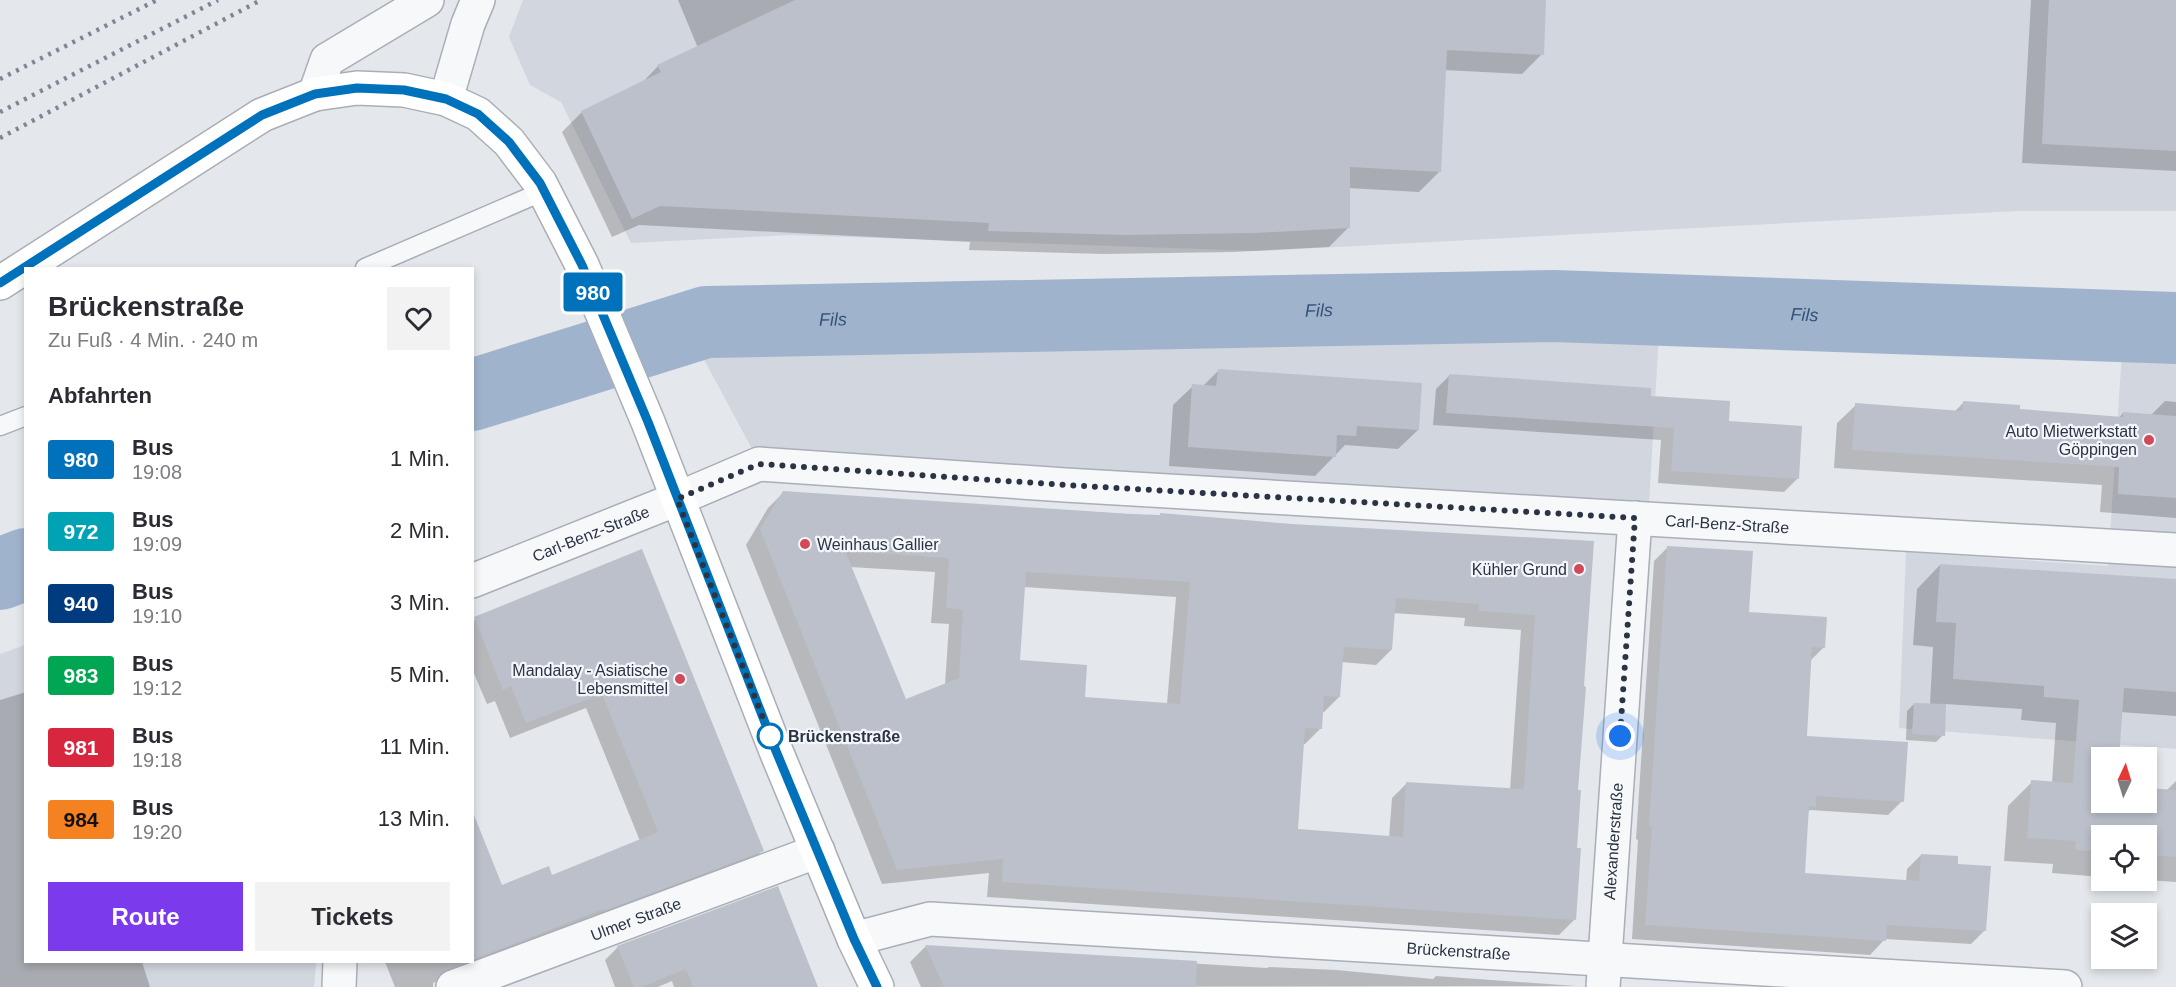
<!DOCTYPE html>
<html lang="de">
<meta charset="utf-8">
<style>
body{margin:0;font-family:Arial,sans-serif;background:#f2f2f3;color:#2b2b33;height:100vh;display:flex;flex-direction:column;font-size:22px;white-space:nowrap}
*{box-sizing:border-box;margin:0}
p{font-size:20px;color:#7c7c81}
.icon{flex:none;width:33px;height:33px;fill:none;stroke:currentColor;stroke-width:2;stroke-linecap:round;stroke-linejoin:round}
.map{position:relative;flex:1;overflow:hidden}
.drawer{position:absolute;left:24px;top:267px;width:450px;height:696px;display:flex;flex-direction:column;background:#fff;border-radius:0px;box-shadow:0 3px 9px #0003}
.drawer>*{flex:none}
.badge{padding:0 12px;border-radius:4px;font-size:21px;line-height:39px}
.needle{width:39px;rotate:4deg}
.controls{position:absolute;left:2091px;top:747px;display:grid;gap:12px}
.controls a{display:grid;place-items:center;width:66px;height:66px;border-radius:0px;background:#fff;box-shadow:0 3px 9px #0003;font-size:30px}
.you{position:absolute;width:30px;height:30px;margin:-15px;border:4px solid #fff;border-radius:50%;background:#1a73e8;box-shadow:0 0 0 9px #1a73e833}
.map>.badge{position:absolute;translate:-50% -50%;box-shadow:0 0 0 3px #fff}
h2{padding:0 24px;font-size:22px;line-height:54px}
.round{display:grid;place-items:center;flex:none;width:63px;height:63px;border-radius:0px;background:#f2f2f3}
.overview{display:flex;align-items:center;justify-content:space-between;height:102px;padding:0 24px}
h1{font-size:28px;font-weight:800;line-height:45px}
.cta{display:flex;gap:12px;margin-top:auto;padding:12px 24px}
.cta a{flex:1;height:69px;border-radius:0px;background:#7c3aed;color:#fff;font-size:24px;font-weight:800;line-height:69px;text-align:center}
.cta a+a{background:#f2f2f3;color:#2b2b33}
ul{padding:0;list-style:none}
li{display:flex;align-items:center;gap:18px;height:72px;padding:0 24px}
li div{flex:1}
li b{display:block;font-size:22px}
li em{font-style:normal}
li .badge{min-width:66px;font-weight:700;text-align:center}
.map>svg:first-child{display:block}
.built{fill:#d2d6de}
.shadow{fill:#0003;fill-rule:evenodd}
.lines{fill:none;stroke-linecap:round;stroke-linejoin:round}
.river{stroke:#9fb4cc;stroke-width:72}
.building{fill:#bbc0ca;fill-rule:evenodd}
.lane-casing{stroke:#a9aeb7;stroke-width:21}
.street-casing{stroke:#a9aeb7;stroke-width:36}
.secondary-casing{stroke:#a9aeb7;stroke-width:36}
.lane{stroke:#f7f8fa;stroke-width:18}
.street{stroke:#f7f8fa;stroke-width:33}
.secondary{stroke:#fff;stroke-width:33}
.rail{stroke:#7d8696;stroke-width:4.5;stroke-dasharray:3 6;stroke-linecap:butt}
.line-casing{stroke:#fff;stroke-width:14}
.line{stroke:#0072bc;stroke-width:9}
.walk{stroke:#2b3445;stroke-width:6;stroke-dasharray:0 10.8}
.poi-dot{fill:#d1495b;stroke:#f4f6f9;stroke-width:2}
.stop-dot{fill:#fff;stroke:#0072bc;stroke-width:3}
.labels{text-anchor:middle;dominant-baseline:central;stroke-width:4.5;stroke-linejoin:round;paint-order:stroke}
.poi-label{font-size:16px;fill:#2b3445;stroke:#f4f6f9;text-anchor:end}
.street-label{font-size:16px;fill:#2b3445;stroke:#f4f6f9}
.stop-label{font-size:16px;font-weight:bold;fill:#2b3445;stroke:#f4f6f9;text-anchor:start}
.water-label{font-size:18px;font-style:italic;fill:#34527a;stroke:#f4f6f9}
</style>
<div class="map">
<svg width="2176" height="987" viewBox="0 0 2176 987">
<rect width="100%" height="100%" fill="#e4e7ec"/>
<!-- built -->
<g class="built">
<polygon points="523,0 2176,0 2176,211 2016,211 1259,251 790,235 631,243 561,102 530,85 509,37"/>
<polygon points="1659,333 1649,504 758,460 700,352 867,345"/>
<polygon points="2122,352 2176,356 2176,749 1899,728 1906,552 2108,566"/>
<polygon points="25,645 26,962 316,962 314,987 0,987 0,654"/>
</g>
<!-- shadow -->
<g class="shadow">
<polygon points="678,0 1544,0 1542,54 1522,74 1444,70 1439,172 1419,192 1348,188 1348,228 1329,247 1233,252 1103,254 969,250 970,242 639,225 612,237 562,132 582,112 641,84 658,66 698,48"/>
<polygon points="2031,0 2176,0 2176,171 2022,163"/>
<polygon points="1218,371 1418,430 1398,449 1345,445 1315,476 1169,466 1173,405 1193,386 1203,386"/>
<polygon points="1449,376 1649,397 1727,423 1797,479 1784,492 1658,483 1661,440 1433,425 1436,389"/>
<polygon points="2165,401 2176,402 2176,518 2100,512 2102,485 1834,468 1837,423 1856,405 1954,412 1964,402 2018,411 2119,418 2123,413 2151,415"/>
<path d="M783,493L1158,516L1160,515L1292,525L1592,542L1577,792L1574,920L1559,935L987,897L989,873L882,884L746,545L768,508ZM850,567L935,572L931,623L949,624L945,685L905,701ZM1024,587L1176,597L1167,704L1083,698L1019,662ZM1393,613L1465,618L1464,626L1521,630L1510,790L1407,783L1392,798L1389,837L1297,831L1302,744H1305L1320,729L1321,712H1324L1339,697L1341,662L1376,665L1391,650Z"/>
<polygon points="1668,547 1748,614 1824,647 1810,661 1805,737 1902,801 1888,815 1810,810 1807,813 1803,874 1906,882 1907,869 1921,855 1956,865 1985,930 1971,944 1885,939 1870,955 1632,939 1638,840 1636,839 1654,561"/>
<polygon points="641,551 762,851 746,867 587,924 433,983 433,987 395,987 385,962 472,962 472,815 501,887 552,877 640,841 586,708 510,738 495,701 487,704 472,669 472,621"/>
<polygon points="1940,565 2176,581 2176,716 2120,712 2102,758 2102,802 2146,802 2166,791 2176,781 2176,882 2146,880 2146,836 2102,836 2102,877 2052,873 2053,864 2004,861 2008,806 2032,782 2052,783 2056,723 2021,720 2022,709 1945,704 1943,735 1936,742 1906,740 1907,711 1914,704 1930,705 1933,647 1913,645 1917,589"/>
<polygon points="26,692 26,962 142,962 150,987 0,987 0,700"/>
<polygon points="618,947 817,987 674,987 672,981 658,987 615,987 605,960"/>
<polygon points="925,947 1267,968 1269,967 1336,970 1433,979 1436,976 1576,986 921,987 910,962"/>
</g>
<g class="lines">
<!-- river -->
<g class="river">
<path id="s1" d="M472,395L706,322L1554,306L2176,328"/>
<polyline points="0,574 26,564"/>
</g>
</g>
<!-- building -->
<g class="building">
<polygon points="795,0 1546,0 1544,55 1447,50 1441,172 1350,167 1350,228 1254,233 1124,235 988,231 989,223 660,206 632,219 581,111 661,72 657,65"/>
<polygon points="2049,0 2176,0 2176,151 2042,144"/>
<polygon points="1218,369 1422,383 1419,430 1357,426 1356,436 1337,435 1336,457 1188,447 1192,384 1216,386"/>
<polygon points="1449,374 1651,388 1651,396 1730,401 1729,421 1802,426 1799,479 1671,471 1674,428 1446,413"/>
<polygon points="1963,401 2020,405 2020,409 2123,417 2123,412 2176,416 2176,498 2118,494 2119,467 1852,450 1855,403 1962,411"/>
<path d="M783,491L1131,514L1160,515V513L1292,524L1594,541L1584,686L1586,687L1578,790H1581L1577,848H1581L1576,920L1002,882L1003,859L897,870L760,529ZM845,551L949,558L946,608L963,610L959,678L906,699ZM1026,572L1190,582L1180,704L1085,697L1087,665L1020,660ZM1396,598L1479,604V611L1535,615L1524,789L1406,782L1403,837L1298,829L1305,728L1322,729L1324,696L1340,697L1344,647L1392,650Z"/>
<polygon points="1667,546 1753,551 1749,612 1827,617 1825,648 1812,647 1807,736 1908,742 1904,802 1816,796 1816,807 1809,806 1805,873 1919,881 1921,854 1958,856 1958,864 1991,866 1986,931 1887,925 1886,941 1645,925 1652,826 1649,826"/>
<polygon points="642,549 764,851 604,911 603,909 472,960 472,816 474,815 502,885 549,866 552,875 658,832 602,694 526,723 511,686 503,690 474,617"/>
<polygon points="1940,564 2176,579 2176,692 2124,688 2119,758 2102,758 2102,802 2146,802 2146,788 2176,790 2176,857 2146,855 2146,836 2102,836 2102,852 2075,850 2076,841 2027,838 2031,780 2073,783 2079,700 2044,697 2044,686 1953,679 1956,623 1936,622"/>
<polygon points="1914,703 1946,704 1945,736 1912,734"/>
<polygon points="778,886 818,987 693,987 686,969 641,987 634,987 617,946"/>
<polygon points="925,945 1197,961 1196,987 944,987"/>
</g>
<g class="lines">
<!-- lane casing -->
<g class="lane-casing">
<g id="lane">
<polyline points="365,268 544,191"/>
<polyline points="0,426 26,416"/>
</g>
</g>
<!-- street casing -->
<g class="street-casing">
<g id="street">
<polyline points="315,94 327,60 427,0"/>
<polyline points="446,99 468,24 478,0"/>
<path id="s2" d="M472,581L677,499L759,464L1065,485L2176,550"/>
<path id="s3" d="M854,939L930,919L2065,987"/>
<polyline points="339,987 340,962"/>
<path id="s4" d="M453,987L818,851"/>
<path id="s5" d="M1603,987L1635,518"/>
</g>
</g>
<!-- secondary casing -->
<g class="secondary-casing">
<polyline id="secondary" points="0,283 262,115 315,94 357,88 404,90 446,99 478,114 509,142 540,183 582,265 648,422 776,751 854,939 877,987"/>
</g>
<!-- lane -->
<use href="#lane" class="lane"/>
<!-- street -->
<use href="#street" class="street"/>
<!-- secondary -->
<use href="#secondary" class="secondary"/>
<!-- rail -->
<g class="rail">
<polyline points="0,79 157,0"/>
<polyline points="0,112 218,0"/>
<polyline points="0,138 261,0"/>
</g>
</g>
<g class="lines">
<!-- line casing -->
<g class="line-casing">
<polyline id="line" points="0,283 262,115 315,94 357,88 404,90 446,99 478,114 509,142 540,183 582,265 648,422 776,751 854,939 877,987"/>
</g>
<!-- line -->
<use href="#line" class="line"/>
<!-- walk -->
<polyline class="walk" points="770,736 677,499 759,464 1065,485 1635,518 1620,736"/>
</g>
<!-- markers -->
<g class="poi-dot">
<circle cx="2149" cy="440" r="6"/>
<circle cx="805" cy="544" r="6"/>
<circle cx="1579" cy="569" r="6"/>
<circle cx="680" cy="679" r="6"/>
</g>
<circle class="stop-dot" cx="770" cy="736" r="12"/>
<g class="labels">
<!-- poi labels -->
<g class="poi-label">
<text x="2137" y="431">Auto Mietwerkstatt<tspan x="2137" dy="18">Göppingen</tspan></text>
<text x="817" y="544" text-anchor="start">Weinhaus Gallier</text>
<text x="1567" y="569">Kühler Grund</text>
<text x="668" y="670">Mandalay - Asiatische<tspan x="668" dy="18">Lebensmittel</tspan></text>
</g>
<!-- street labels -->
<g class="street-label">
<text stroke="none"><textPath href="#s2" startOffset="1280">Carl-Benz-Straße</textPath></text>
<text stroke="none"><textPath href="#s2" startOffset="128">Carl-Benz-Straße</textPath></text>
<text stroke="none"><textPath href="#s5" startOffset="146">Alexanderstraße</textPath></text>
<text stroke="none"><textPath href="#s4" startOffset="195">Ulmer Straße</textPath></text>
<text stroke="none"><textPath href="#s3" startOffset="608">Brückenstraße</textPath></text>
</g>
<!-- stop labels -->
<g class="stop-label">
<text x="788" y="736">Brückenstraße</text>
</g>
<!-- water labels -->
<g class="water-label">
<text stroke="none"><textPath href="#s1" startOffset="858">Fils</textPath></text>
<text stroke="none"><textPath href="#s1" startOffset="1344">Fils</textPath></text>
<text stroke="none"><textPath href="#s1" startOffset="372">Fils</textPath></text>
</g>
</g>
</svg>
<div class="controls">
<a><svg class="needle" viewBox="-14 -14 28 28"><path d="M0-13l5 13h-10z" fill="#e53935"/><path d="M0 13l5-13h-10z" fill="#7c7c81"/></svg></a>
<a><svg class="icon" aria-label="locate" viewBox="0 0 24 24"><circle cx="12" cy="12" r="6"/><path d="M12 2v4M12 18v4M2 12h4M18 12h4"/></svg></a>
<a><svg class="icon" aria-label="layers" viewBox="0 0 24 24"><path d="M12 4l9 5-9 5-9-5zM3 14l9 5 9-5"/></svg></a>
</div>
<div class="you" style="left:1620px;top:736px"></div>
<b class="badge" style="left:593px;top:292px;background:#0072bc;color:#fff">980</b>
<section class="drawer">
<div class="overview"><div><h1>Brückenstraße</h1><p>Zu Fuß · 4 Min. · 240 m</p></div><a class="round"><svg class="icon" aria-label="heart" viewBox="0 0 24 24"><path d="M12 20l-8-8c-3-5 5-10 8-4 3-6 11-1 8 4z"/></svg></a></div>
<h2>Abfahrten</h2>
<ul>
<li><span class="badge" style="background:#0072bc;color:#fff">980</span><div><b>Bus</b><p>19:08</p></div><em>1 Min.</em></li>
<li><span class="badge" style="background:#00a3b4;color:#fff">972</span><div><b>Bus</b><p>19:09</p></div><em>2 Min.</em></li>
<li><span class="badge" style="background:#003b80;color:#fff">940</span><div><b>Bus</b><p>19:10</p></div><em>3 Min.</em></li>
<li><span class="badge" style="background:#00a651;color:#fff">983</span><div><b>Bus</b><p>19:12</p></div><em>5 Min.</em></li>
<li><span class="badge" style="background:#d7263d;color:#fff">981</span><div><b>Bus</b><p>19:18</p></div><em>11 Min.</em></li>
<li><span class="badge" style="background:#f58220;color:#111">984</span><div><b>Bus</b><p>19:20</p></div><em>13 Min.</em></li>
</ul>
<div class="cta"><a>Route</a><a>Tickets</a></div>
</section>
</div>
